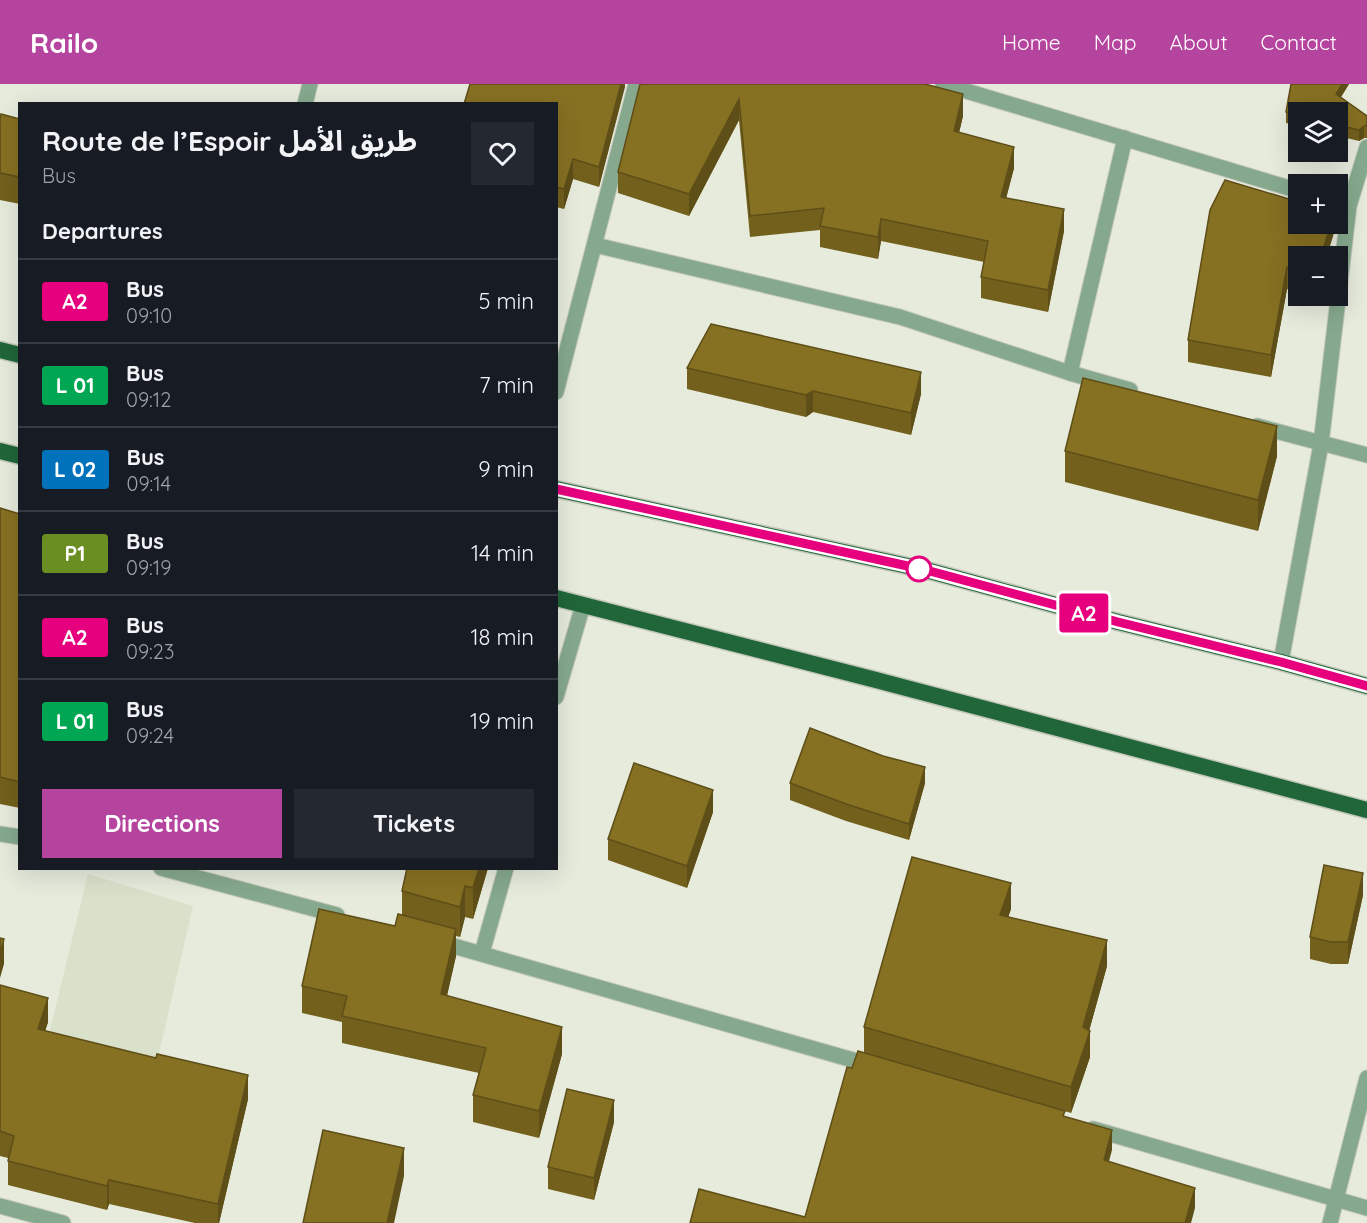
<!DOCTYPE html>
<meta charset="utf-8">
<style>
body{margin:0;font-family:Quicksand,"Noto Sans Arabic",sans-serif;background:#242831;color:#f1f3f6;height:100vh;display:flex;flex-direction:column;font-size:22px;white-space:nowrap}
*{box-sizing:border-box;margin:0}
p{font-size:20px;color:#9ea1a6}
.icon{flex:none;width:33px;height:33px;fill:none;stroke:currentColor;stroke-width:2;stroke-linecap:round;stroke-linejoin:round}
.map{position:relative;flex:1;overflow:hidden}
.side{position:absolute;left:18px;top:18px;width:540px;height:768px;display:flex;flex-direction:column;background:#171b24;border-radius:0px;box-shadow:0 6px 24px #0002}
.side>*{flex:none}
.badge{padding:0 12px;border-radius:4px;font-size:21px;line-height:39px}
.buttons{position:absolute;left:1288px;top:18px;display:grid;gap:12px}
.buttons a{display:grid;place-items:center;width:60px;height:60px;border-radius:0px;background:#171b24;box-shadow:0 6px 24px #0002;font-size:30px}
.map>.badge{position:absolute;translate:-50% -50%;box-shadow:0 0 0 3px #fff}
h2{padding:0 24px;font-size:22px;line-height:54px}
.round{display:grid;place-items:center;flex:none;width:63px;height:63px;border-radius:0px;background:#242831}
.head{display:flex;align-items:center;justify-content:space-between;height:102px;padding:0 24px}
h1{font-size:28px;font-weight:700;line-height:45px}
.cta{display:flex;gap:12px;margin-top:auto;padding:12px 24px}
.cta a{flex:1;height:69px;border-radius:0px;background:#b5449f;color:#fff;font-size:24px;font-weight:700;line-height:69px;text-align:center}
.cta a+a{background:#242831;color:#f1f3f6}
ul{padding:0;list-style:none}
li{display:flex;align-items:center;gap:18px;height:84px;padding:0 24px;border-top:2px solid #363941}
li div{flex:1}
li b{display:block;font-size:22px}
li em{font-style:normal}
li .badge{min-width:66px;font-weight:700;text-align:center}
header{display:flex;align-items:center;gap:36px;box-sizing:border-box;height:84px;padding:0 30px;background:#b5449f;color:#fff}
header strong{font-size:28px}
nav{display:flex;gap:33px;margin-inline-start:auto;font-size:21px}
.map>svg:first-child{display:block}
.built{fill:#dae1cb}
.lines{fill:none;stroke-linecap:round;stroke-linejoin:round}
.minor-casing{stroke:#c4c8bb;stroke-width:17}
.trunk-casing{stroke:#c4c8bb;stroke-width:19}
.minor{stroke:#86a98d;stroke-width:15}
.trunk{stroke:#206638;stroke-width:16}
.wall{fill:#73601d}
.shaded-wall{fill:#5e4e18}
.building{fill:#867022;stroke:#5e4e18;stroke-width:1.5}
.line-casing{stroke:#fff;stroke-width:14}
.line{stroke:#e6007e;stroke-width:9}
.stop-dot{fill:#fff;stroke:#e6007e;stroke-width:3}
</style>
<header>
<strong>Railo</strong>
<nav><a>Home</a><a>Map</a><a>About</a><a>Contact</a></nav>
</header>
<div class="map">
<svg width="1367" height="1139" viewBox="0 0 1367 1139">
<rect width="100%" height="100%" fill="#e6ebdc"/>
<!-- built -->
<polygon class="built" points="88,790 193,822 155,987 49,950"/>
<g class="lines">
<!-- minor casing -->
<g class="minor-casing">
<g id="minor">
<polyline points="943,0 1299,107"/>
<polyline points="305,20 310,0"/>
<polyline points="595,161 900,233 1070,289 1130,306"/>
<polyline points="1070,289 1125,54"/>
<polyline points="556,308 636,0"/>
<polyline points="1257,342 1367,371"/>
<polyline points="1281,578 1321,360 1349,122 1367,63"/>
<polyline points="556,613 583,521"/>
<polyline points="0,750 20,753"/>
<polyline points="161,784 337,831"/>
<polyline points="436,857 874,982"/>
<polyline points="482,869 506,784"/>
<polyline points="1093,1045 1367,1124"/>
<polyline points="0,1122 63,1139"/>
<polyline points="1330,1139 1367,994"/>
</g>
</g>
<!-- trunk casing -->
<g class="trunk-casing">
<g id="trunk">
<polyline points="0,266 20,271"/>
<polyline points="0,367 20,372"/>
<polyline points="556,405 926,486 1118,538 1281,578 1367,602"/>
<polyline points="556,514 876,596 1367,726"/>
</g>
</g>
<!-- minor -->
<use href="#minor" class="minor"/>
<!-- trunk -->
<use href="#trunk" class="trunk"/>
</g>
<!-- wall -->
<g class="wall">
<polygon points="625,0 599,103 573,95 564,125 556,123 556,20"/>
<polygon points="640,0 963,32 959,49 1014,84 1006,114 1064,147 1048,228 981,214 981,193 984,178 881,157 878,175 820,163 820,146 750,153 739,36 689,132 618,109 618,88"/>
<polygon points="1291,0 1349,0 1341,13 1367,32 1367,54 1364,54 1359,57 1338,52 1338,28 1299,28 1299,42 1286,39 1286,28"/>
<polygon points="0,34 20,35 20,120 0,116"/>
<polygon points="1334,140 1334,149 1299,172 1299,208 1287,205 1271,293 1188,278 1188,256"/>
<polygon points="687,284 921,310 911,351 813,328 806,333 687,305"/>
<polygon points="1065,367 1277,372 1258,447 1065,398"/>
<polygon points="0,424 20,430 20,724 0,720"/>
<polygon points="790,699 925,699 909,756 846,737 790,716"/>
<polygon points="713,728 687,804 608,776 608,755"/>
<polygon points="488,784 473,835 465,833 460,853 456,852 456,872 447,912 562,970 539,1054 473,1038 473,1011 479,989 342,959 342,938 302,929 302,902 395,842 402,831 402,807"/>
<polygon points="1363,811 1348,880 1331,880 1310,875 1310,853"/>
<polygon points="1011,825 1008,833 1107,882 1089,947 1090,973 1071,1029 864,969 864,943"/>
<polygon points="0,901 48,938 45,947 248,1015 219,1139 195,1139 109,1120 107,1126 8,1101 8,1074 0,1072"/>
<polygon points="614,1038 594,1116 548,1105 548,1083"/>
</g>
<!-- shaded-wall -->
<g class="shaded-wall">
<polygon points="621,0 625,0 625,3 599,103 599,83"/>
<polygon points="1342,0 1349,0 1336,21 1336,10"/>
<polygon points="963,10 963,32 954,69 954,47"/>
<polygon points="739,15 739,36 689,132 689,110"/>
<polygon points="1364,42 1364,54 1359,57 1359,46"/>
<polygon points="1014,63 1014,84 1001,134 1001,113"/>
<polygon points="573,75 573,95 564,125 564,105"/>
<polygon points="1064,125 1064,147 1048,228 1048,206"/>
<polygon points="881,135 881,157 878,175 878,153"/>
<polygon points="1331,140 1334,140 1334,149 1327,172 1321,172"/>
<polygon points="558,181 558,211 556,218 556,187"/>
<polygon points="1287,183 1287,205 1271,293 1271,271"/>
<polygon points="921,288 921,310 911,351 911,329"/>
<polygon points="813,307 813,328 806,333 806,311"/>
<polygon points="1277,342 1277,372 1258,447 1258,416"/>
<polygon points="558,515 558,545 556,550 556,519"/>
<polygon points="925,683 925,699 909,756 909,740"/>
<polygon points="713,706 713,728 687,804 687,782"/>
<polygon points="479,784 488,784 473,835 473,804"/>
<polygon points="1363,789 1363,811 1348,880 1348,858"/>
<polygon points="1011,799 1011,825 1000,857 1000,831"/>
<polygon points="465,802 465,833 460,853 460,823"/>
<polygon points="456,845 456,872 441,937 441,910"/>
<polygon points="4,855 4,880 0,894 0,870"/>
<polygon points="1107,856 1107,882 1084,965 1090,947 1090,973 1071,1029 1071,1003 1083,943"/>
<polygon points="48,914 48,938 38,969 38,945"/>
<polygon points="562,943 562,970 539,1054 539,1027"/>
<polygon points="248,991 248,1015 219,1139 218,1139 218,1120"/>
<polygon points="614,1016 614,1038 594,1116 594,1094"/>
<polygon points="1112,1046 1112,1066 1104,1096 1104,1076"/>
<polygon points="404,1064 404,1092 394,1139 387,1139"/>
<polygon points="109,1096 109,1120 107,1126 107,1102"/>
<polygon points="1195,1104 1195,1124 1191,1139 1185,1139"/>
</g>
<!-- building -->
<g class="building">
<polygon points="470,0 621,0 599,83 573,75 564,105 556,103 556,20 464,20"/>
<polygon points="640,0 925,0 963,10 954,47 1014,63 1001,113 1064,125 1048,206 981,193 988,157 881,135 878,153 820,142 824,124 750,132 739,15 689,110 618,88"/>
<polygon points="1291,0 1342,0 1336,10 1367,32 1367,42 1364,42 1359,46 1338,41 1338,28 1299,28 1299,31 1286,28"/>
<polygon points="1,30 20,35 20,93 0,89 0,34"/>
<polygon points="1225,96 1299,118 1299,140 1331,140 1321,172 1299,172 1299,187 1287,183 1271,271 1188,256 1210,126"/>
<polygon points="711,240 921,288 911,329 813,307 806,311 687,284"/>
<polygon points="1083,294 1277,342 1258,416 1065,367"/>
<polygon points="0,424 20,430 20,698 0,693"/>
<polygon points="810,644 883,672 925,683 909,740 846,720 790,699"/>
<polygon points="634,679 713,706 687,782 608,755"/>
<polygon points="912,773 1011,799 1000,831 1107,856 1083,943 1090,947 1071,1003 864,943"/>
<polygon points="1324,781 1363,789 1348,858 1331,858 1310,853"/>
<polygon points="407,784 479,784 473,804 465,802 460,823 402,807"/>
<polygon points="319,825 395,842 398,830 456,845 441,910 562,943 539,1027 473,1011 486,964 342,932 347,912 302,902"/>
<polygon points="0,854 4,855 0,870"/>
<polygon points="0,901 48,914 38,945 156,974 157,970 248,991 218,1120 109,1096 107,1102 8,1077 14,1052 0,1047"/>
<polygon points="858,967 1065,1027 1063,1032 1112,1046 1104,1076 1195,1104 1185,1139 690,1139 699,1105 805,1133 847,983 852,984"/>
<polygon points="567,1005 614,1016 594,1094 548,1083"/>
<polygon points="323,1046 404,1064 387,1139 303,1139"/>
</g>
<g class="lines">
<!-- line casing -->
<g class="line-casing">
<polyline id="line" points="556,405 926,486 1118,538 1281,578 1367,602"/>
</g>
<!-- line -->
<use href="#line" class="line"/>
</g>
<!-- markers -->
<circle class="stop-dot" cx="919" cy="485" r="12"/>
</svg>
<div class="buttons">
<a><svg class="icon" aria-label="layers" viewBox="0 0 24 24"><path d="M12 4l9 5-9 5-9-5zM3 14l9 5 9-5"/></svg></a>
<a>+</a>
<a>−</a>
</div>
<b class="badge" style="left:1084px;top:529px;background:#e6007e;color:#fff">A2</b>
<section class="side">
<div class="head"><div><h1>Route de l’Espoir طريق الأمل</h1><p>Bus</p></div><a class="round"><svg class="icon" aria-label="heart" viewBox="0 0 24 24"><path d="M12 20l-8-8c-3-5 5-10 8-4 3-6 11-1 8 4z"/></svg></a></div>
<h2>Departures</h2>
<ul>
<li><span class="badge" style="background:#e6007e;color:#fff">A2</span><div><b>Bus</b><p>09:10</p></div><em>5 min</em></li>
<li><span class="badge" style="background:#00a651;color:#fff">L 01</span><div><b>Bus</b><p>09:12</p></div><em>7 min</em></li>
<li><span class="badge" style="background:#0072bc;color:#fff">L 02</span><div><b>Bus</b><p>09:14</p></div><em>9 min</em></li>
<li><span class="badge" style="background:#6b8e23;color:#fff">P1</span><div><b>Bus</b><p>09:19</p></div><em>14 min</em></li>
<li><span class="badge" style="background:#e6007e;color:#fff">A2</span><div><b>Bus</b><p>09:23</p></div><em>18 min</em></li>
<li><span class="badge" style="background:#00a651;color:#fff">L 01</span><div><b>Bus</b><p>09:24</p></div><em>19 min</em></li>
</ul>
<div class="cta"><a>Directions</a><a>Tickets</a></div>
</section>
</div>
